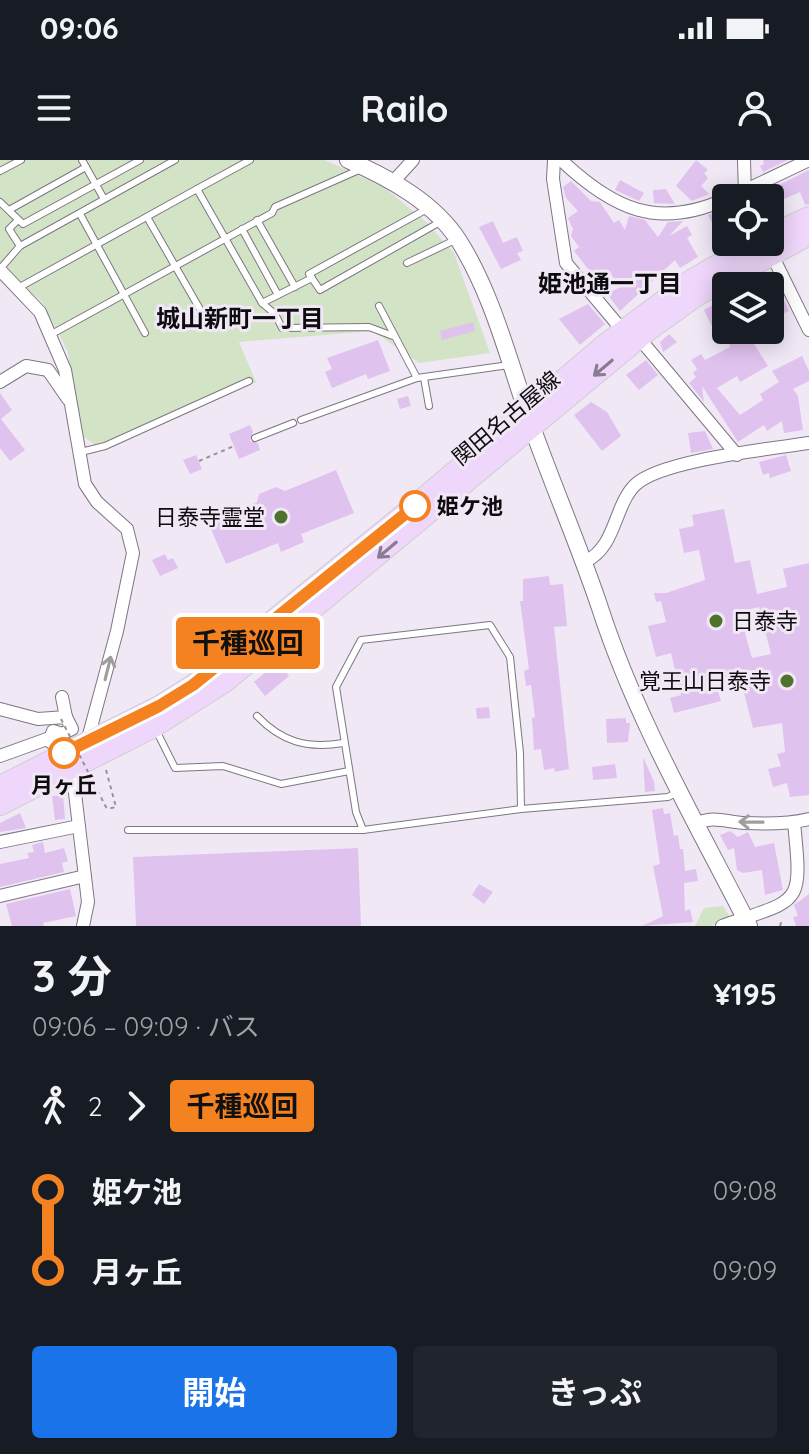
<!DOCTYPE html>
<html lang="ja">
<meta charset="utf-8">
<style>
body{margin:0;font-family:Quicksand,"Noto Sans JP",sans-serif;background:#20242c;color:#f1f3f6;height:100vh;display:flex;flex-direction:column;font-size:30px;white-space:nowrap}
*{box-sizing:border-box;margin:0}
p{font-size:26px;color:#9ea1a6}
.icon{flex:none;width:44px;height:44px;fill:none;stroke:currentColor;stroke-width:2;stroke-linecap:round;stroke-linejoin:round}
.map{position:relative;height:766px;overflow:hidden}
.sheet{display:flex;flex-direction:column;background:#171b24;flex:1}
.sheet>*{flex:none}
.badge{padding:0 16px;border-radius:6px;font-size:28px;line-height:52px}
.fabs{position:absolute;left:712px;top:24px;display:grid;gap:16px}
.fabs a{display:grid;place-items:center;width:72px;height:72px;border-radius:8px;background:#171b24;box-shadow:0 4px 20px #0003;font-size:40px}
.map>.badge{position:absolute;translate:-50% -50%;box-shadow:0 0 0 4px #fff}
.legs{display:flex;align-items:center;gap:12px;height:88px;padding:0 32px;font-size:26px}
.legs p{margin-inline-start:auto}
.headline{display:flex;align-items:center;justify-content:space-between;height:136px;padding:0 32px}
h1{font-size:44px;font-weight:700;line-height:60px}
.button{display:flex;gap:16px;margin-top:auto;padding:16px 32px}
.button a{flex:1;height:92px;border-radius:8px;background:#1a73e8;color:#fff;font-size:32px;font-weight:700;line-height:92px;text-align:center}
.button a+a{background:#20242c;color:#f1f3f6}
ul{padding:0 32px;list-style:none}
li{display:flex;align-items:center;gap:28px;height:80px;font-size:30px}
li i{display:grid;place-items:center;width:12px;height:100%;margin:0 10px;background:currentColor}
li i::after{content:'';width:20px;height:20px;margin:-10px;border:6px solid;border-radius:50%;background:#171b24}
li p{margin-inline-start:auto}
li:first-child i{background:linear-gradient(#0000 50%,currentColor 0)}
li:last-child i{background:linear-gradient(currentColor 50%,#0000 0)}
.status{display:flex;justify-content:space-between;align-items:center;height:56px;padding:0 40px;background:#171b24;direction:ltr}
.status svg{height:22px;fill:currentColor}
header{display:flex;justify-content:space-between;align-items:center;height:104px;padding:0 32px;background:#171b24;font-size:36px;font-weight:700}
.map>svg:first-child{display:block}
.green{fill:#d2e3c6}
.building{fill:#e0c2ef;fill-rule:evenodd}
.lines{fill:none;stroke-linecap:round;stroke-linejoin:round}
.service-casing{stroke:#7e7682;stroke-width:8}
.minor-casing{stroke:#7e7682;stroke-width:14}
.tertiary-casing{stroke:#7e7682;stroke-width:18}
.primary-casing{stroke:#cfcecf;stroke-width:22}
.path{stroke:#98919b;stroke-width:2;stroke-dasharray:4 4;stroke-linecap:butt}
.service{stroke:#fff;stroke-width:6}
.minor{stroke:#fff;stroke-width:12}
.tertiary{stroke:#fff;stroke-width:16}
.primary{stroke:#efd6fb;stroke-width:20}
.path-bridge{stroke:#98919b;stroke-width:2;stroke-dasharray:4 4;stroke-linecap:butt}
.oneway{stroke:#8a7b91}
.oneway2{stroke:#9f9e9f}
.line-1-casing{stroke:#fff;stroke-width:18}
.line-1{stroke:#f58220;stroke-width:12}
.stop-1-dot{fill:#fff;stroke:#f58220;stroke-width:4}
.poi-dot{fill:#4e722c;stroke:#f1e8f6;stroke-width:3}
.labels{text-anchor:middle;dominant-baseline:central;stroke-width:6;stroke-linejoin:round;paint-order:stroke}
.street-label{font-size:22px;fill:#0f0c10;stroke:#f1e8f6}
.stop-label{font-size:22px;font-weight:bold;fill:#0f0c10;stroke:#f1e8f6;text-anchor:start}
.poi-label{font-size:22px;fill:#0f0c10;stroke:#f1e8f6;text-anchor:end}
.neighbourhood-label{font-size:24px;font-weight:bold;fill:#0f0c10;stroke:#f1e8f6}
</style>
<div class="status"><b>09:06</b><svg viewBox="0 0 49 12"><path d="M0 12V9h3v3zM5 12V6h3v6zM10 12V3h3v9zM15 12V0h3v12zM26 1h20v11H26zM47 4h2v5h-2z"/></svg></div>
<header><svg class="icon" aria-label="menu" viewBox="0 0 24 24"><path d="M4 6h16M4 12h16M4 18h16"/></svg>Railo<svg class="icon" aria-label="person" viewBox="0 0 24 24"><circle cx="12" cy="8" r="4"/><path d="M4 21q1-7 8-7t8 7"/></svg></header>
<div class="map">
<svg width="809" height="766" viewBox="0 0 809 766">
<rect width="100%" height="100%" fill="#f1e8f6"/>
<!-- green -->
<g class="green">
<polygon points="0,0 325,0 385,28 425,61 454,93 490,193 419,203 373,171 239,182 256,222 104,291 81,275 68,192 42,142 0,104"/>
<polygon points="723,746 731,759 711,766 695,766 704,748"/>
</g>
<!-- building -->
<g class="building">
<polygon points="696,0 708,10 704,13 708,18 701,26 709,34 692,41 676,26"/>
<polygon points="763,0 788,0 763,12 760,6 764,4"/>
<polygon points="809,10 809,44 805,45 800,32 770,45 770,38 753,38"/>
<polygon points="620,20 644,33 639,41 615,30"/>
<polygon points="571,21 591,41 600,42 614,63 619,60 625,70 629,56 645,60 658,77 668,62 683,61 669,76 687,66 692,75 687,78 698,97 680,108 675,100 620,151 607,134 620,127 608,110 596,119 574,91 579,87 571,76 573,69 568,58 578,51 566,38 563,27"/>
<polygon points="666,29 675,44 654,43 653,30"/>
<polygon points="726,49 726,68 717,72 708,55"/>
<polygon points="493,61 503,83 517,77 523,91 517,93 521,100 501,109 479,67"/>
<polygon points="770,111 789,151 770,160"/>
<polygon points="726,138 726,158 711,165 704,150"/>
<polygon points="588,144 605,164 580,185 559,159"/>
<polygon points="473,162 475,171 442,180 440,171"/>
<polygon points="724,170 745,170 768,206 740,222 737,216 717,228 740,255 763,240 760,234 779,222 772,211 802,196 809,211 809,221 793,229 798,236 803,270 784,273 782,261 767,271 764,265 738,282 702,226 704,242 689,223 696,217 693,213 697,209 691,200 701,194 705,200 730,187"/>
<polygon points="669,174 677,182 663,192 660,182"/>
<polygon points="378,180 390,211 368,219 366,214 332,228 325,212 332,209 327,198"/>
<polygon points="646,200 658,215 639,230 626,215"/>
<polygon points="0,233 12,250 1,259 25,290 10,301 0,288"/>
<polygon points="408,236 411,246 400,249 397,239"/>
<polygon points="591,242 607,252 621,276 602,291 574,255"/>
<polygon points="250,265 253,272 250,281 258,283 260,290 239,299 229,274"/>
<polygon points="705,271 713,289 691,293 688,273"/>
<polygon points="196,295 202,309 190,314 183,300"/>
<polygon points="786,295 791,311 770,318 769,313 763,315 759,302"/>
<polygon points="336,310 354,353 301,374 304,382 281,392 278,383 226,404 208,362 257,342 259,334 276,327 285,331"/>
<path d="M724,349L735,403L750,400L757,434L787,427L783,409L809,403V635L790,637L787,623L773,627L768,609L781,606L777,594L785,592L782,563L753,568L739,514L715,521L721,541L674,553L670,538L681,535L671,493L656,497L648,466L666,462L661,441L656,442L654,433H666L705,420L699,390L684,393L679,369L694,366L692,355ZM759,447L771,494L752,498L739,452Z"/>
<polygon points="165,394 168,400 173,398 178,408 160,416 152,400"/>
<polygon points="549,416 550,425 563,424 567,466 554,467 569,609 555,612 554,608 544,610 541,589 534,590 532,558 535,557 531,525 526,526 524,511 529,509 520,441 523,441 523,419"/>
<polygon points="277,502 289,516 265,536 254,522"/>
<polygon points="489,547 490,558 477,559 476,548"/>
<polygon points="626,558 626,563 630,563 628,582 607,583 606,559"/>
<polygon points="643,597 654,622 655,631 645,632"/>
<polygon points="615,604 617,618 593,620 592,607"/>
<polygon points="63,635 65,659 55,660 52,636"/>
<polygon points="663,648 664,654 670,653 674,676 678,675 680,689 683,689 685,711 696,709 698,721 684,723 685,751 690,749 693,762 642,766 663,756 653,706 660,704 652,650"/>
<polygon points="20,653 26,668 0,672 0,663"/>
<polygon points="730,671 738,677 748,672 755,687 774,683 783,730 765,735 762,710 743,713 737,710 734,688 728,690 720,675"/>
<polygon points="43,682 45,693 64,688 68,701 62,703 64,712 0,727 0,704 29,698 27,693 34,692 32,685"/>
<polygon points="358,688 361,766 136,766 133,697"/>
<polygon points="479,724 493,732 484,744 472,735"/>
<polygon points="70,729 76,756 43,763 44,766 12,766 6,744"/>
<polygon points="809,734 809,766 796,766 793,757 798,756 794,745"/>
</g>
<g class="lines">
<!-- service casing -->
<g class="service-casing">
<g id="service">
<polyline points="82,0 104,39"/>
<polyline points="0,11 21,0"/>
<polyline points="197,29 250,0"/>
<polyline points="0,42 23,64 140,0"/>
<polyline points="427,49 309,114 320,130 440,62"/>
<polyline points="9,50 86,7"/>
<polyline points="80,54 145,173"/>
<polyline points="147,57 205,158"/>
<polyline points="18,60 9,69 20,86"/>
<polyline points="257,60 295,127"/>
<polyline points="242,69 278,135"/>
<polyline points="407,103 457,79"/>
<polyline points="0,109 20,86 175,0"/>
<polyline points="18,128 197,29 262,143 275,154 282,168 369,167 393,176"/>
<polyline points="262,143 312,118"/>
<polyline points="379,146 417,218"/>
<polyline points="50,175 272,53 275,47 361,9"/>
<polyline points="424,218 429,246"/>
<polyline points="301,260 417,218 509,205"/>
<polyline points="255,278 293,263"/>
<polyline points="81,292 105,286 249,221"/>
<path d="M257,556C282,582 307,589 343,583"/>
<polyline points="157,572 175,608 223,606 281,624 349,611"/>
<polyline points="521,649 520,593 510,497 490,465 361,480 336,527 356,652 363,670 521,649 668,637 678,632"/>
<polyline points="128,670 363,670"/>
</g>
</g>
<!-- minor casing -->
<g class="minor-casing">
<g id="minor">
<polyline points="554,0 553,19 566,103 623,171"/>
<path d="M561,0C613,49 657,70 726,39"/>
<polyline points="744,0 745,35"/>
<polyline points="392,23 413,0"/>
<polyline points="729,38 809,0"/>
<polyline points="770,91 809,170"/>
<polyline points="0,110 40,152 65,210 85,324 97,342 127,369 133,393 117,471 87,582"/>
<polyline points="639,178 737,295"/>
<polyline points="0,222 26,206 48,210 68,239"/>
<path d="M586,401C616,387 614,346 635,325C660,300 771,289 809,283"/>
<polyline points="62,537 66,557"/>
<polyline points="0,549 38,559 66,557 72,569 62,574 53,571 49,581"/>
<polyline points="0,596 47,579 52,583"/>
<polyline points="72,608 88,742 83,766"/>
<path d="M695,664C714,655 725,662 745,663C766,664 789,664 809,659"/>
<polyline points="0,682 79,666"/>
<polyline points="0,736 85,716"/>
<path d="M722,766C800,738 803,749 794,663"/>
</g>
</g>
<!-- tertiary casing -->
<g class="tertiary-casing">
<path id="tertiary" d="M348,0C389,18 434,42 459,81C493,135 509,202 530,261C552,324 579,385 600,448C636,559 696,662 749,766"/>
</g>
<!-- primary casing -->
<g class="primary-casing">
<g id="primary">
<polyline points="770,75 809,57"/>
<polyline points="0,626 159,546 193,525 409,350 609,181 691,120 757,82"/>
<polyline points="0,645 154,567 225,522 649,170 698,135 809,75"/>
</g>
</g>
<!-- path -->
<g class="path">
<polyline points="199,301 234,286"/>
<polyline points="106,610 116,647 107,649"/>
<polyline points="780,766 782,759"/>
</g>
<!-- service -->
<use href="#service" class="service"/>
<!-- minor -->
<use href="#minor" class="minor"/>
<!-- tertiary -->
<use href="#tertiary" class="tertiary"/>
<!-- primary -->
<use href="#primary" class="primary"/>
<!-- path-bridge -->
<polyline class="path-bridge" points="61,559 107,649"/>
</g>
<!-- one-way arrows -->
<defs><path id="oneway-shaft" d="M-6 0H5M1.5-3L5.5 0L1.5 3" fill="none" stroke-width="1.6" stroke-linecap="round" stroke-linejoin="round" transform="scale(2)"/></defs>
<g class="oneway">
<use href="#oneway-shaft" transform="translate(603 208) rotate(140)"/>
<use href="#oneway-shaft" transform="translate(387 390) rotate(140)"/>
</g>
<g class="oneway2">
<use href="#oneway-shaft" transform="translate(108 508) rotate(-76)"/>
<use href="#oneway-shaft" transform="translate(751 662) rotate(-179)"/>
</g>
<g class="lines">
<!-- line-1 casing -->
<g class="line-1-casing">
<polyline id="line-1" points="64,593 159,546 193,525 415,346"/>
</g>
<!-- line-1 -->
<use href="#line-1" class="line-1"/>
</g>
<!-- markers -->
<g class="stop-1-dot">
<circle cx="415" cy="346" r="14"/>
<circle cx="64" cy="593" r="14"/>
</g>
<g class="poi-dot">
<circle cx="281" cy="357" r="8"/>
<circle cx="716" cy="461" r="8"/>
<circle cx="787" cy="521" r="8"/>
</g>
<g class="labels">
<!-- street labels -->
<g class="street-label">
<text transform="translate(506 258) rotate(-40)">関田名古屋線</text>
</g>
<!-- stop labels -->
<g class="stop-label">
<text x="437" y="346">姫ケ池</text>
<text x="64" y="625" text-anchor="middle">月ヶ丘</text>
</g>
<!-- poi labels -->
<g class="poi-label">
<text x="265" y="357">日泰寺霊堂</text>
<text x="732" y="461" text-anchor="start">日泰寺</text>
<text x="771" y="521">覚王山日泰寺</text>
</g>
<!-- neighbourhood labels -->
<g class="neighbourhood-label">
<text x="610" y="123">姫池通一丁目</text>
<text x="240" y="158">城山新町一丁目</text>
</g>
</g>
</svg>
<div class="fabs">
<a><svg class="icon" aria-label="locate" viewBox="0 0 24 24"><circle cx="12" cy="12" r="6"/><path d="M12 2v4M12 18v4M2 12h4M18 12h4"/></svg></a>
<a><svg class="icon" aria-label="layers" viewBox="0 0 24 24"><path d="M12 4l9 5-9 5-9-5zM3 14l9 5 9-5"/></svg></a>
</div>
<b class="badge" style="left:248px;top:483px;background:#f58220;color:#111">千種巡回</b>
</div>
<section class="sheet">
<div class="headline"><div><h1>3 分</h1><p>09:06 – 09:09 · バス</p></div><b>¥195</b></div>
<div class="legs"><svg class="icon" aria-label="walk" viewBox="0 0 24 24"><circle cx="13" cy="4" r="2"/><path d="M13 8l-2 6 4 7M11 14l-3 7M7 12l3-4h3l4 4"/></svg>2<svg class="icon" aria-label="forward" viewBox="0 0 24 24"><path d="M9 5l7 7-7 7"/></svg><b class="badge" style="background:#f58220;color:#111">千種巡回</b></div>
<ul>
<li><i style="color:#f58220"></i><b>姫ケ池</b><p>09:08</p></li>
<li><i style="color:#f58220"></i><b>月ヶ丘</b><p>09:09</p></li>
</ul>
<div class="button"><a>開始</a><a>きっぷ</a></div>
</section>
